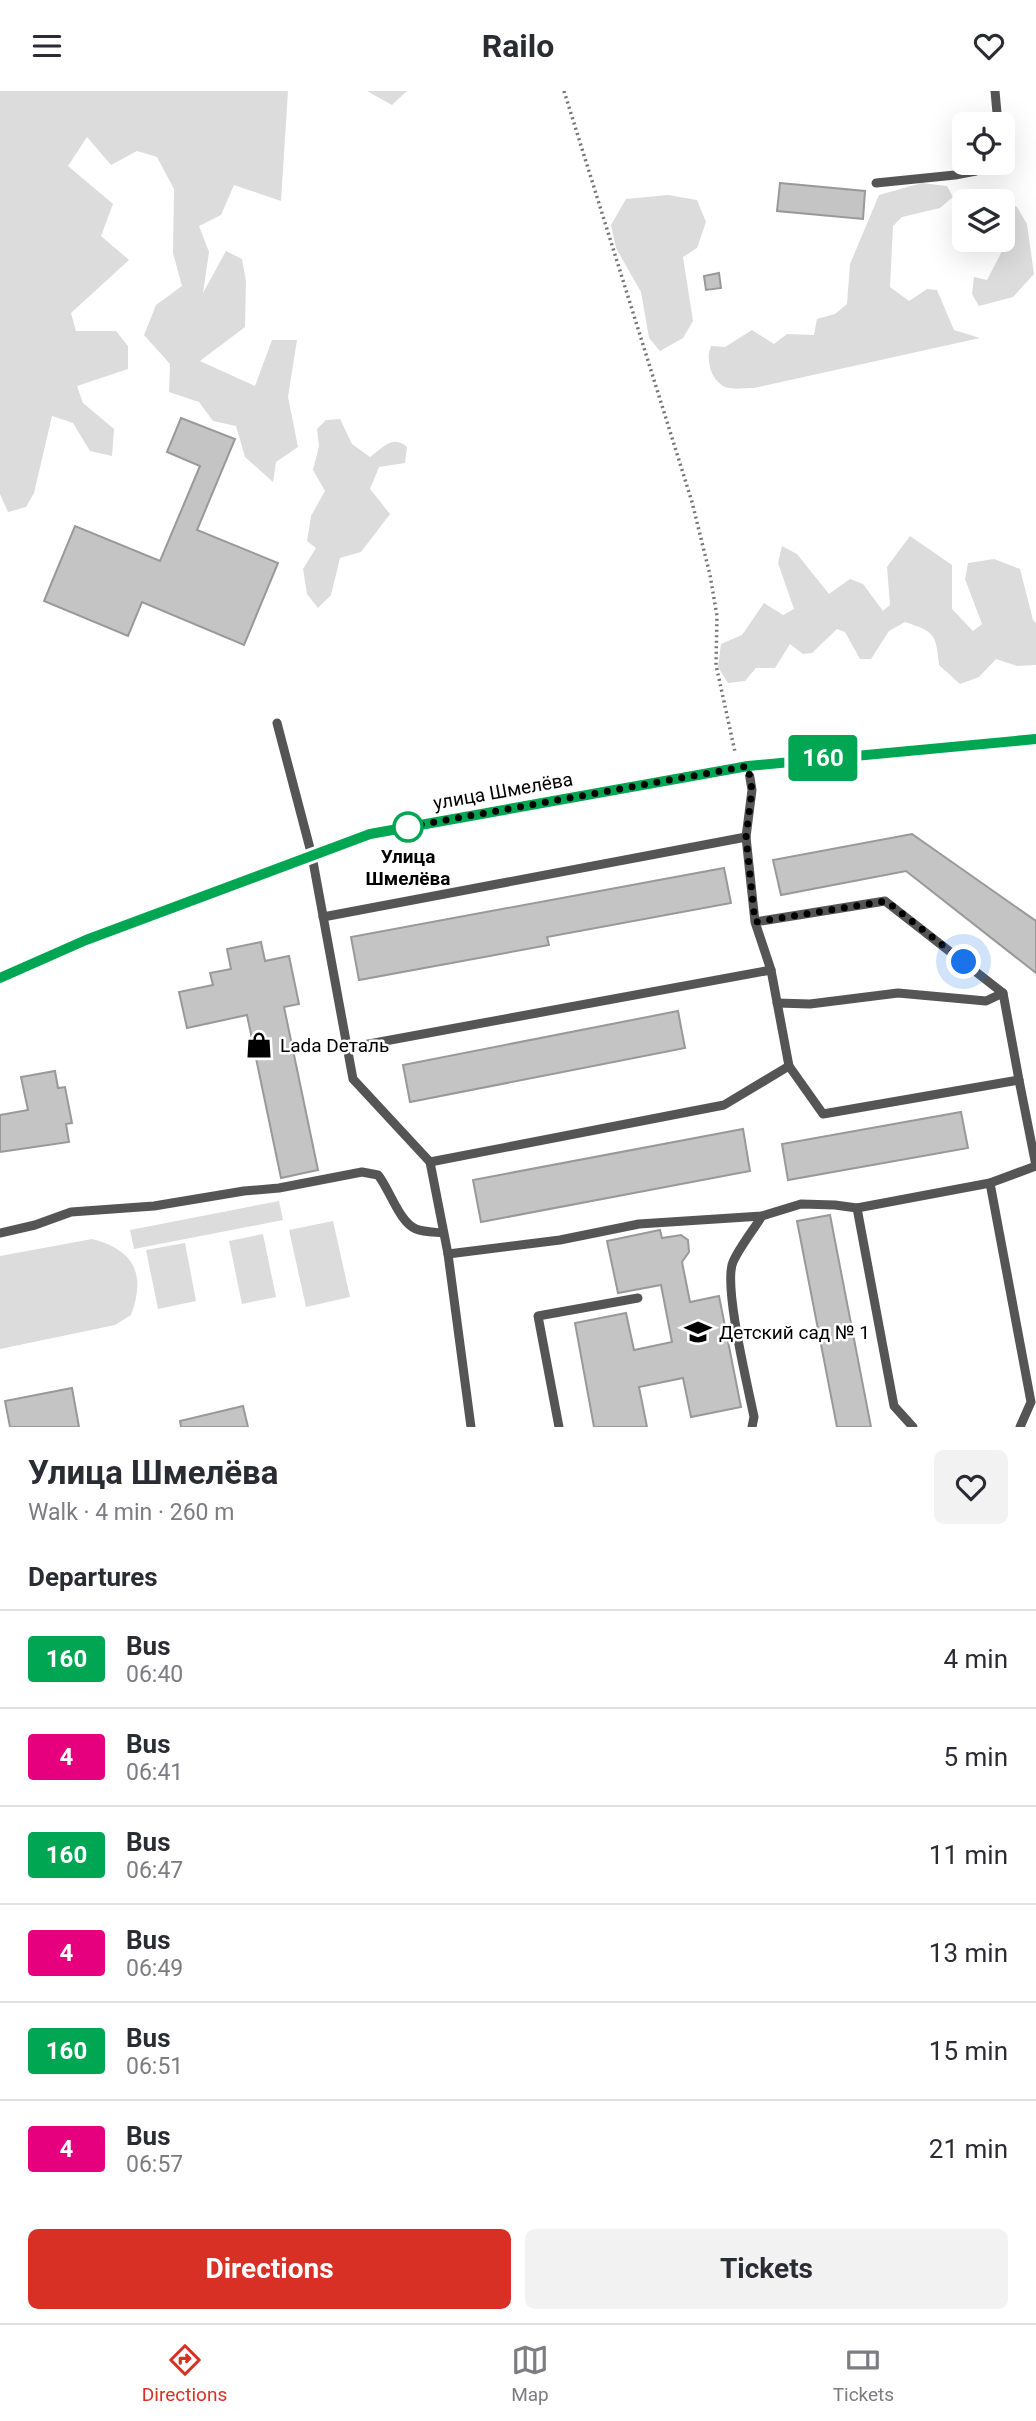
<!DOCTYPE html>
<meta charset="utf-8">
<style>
body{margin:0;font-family:Roboto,sans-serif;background:#f2f2f3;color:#2b2b33;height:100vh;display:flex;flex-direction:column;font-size:26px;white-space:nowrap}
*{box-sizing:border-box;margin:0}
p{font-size:23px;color:#7c7c81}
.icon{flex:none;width:38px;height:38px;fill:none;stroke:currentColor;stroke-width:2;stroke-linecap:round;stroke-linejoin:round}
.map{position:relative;height:1336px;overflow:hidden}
.sheet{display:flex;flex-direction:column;background:#fff;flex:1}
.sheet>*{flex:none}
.badge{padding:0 14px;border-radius:5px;font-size:24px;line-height:46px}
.fabs{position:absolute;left:952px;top:21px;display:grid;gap:14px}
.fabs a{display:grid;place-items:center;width:63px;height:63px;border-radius:10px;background:#fff;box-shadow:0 7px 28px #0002;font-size:35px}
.you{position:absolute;width:35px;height:35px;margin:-18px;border:5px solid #fff;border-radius:50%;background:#1a73e8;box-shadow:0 0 0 10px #1a73e833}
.map>.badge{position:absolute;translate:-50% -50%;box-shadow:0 0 0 4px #fff}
h2{padding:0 28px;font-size:26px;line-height:63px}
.round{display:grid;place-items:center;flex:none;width:74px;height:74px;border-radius:10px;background:#f2f2f3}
.summary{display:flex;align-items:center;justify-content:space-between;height:119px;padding:0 28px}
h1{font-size:33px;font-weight:700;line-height:52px}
.action{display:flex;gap:14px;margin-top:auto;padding:14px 28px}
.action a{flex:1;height:80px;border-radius:10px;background:#d93025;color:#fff;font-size:28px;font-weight:700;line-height:80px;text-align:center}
.action a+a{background:#f2f2f3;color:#2b2b33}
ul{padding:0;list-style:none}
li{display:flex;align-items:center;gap:21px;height:98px;padding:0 28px;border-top:2px solid #e1e1e2}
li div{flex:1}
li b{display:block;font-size:26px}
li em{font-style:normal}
li .badge{min-width:77px;font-weight:700;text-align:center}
header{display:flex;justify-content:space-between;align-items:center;height:91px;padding:0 28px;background:#fff;font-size:32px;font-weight:700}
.tabs{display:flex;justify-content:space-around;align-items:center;height:98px;border-top:2px solid #e1e1e2;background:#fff;font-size:19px;color:#7c7c81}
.tabs a{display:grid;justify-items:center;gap:4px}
.tabs .current{color:#d93025}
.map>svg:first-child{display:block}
.green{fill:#dcdcdc}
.building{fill:#c4c4c4;stroke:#999;stroke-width:2}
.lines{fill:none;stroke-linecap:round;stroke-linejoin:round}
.path{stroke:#777;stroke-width:3.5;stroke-dasharray:2 3.5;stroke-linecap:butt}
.service{stroke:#555;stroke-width:9}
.secondary{stroke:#222;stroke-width:14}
.line-casing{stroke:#fff;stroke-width:16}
.line{stroke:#00a651;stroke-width:10}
.walk{stroke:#000;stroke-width:7;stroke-dasharray:0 12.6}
.stop-dot{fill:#fff;stroke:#00a651;stroke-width:3.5}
.labels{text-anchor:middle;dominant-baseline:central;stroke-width:5;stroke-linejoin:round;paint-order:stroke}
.street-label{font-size:19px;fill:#000;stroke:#fff}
.stop-label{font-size:19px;font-weight:bold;fill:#000;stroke:#fff}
.poi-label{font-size:19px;fill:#000;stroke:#fff;text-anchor:start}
</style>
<header><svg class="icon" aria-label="menu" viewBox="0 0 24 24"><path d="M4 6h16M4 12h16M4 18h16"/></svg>Railo<svg class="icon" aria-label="heart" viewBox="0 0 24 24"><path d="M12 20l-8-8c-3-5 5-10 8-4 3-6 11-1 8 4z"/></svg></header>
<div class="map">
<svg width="1036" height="1336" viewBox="0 0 1036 1336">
<rect width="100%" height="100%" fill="#fff"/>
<!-- green -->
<g class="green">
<polygon points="0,0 288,0 281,110 234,94 221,124 199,135 209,161 203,202 226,160 242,168 246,190 245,236 200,270 255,295 272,249 297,249 288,306 298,356 276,371 273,391 245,366 236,335 213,330 199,311 169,301 170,273 144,244 156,214 182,195 173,162 174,98 157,66 137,60 111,74 87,46 68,75 113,113 101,145 129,169 71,222 76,240 116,240 128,255 128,278 77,295 83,312 114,338 112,365 90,360 73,332 52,325 34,402 26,416 8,421 0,403"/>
<polygon points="367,0 407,0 392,14"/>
<path d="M922,92L947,95L953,106L940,117L902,126L893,135L890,196L909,210L927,198L937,199L954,239L980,247L754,297C746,297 732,299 725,296C711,290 705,268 711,255L725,256L752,239L774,253L787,243L814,244L817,228L835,223L847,213L850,173L879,104Z"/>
<polygon points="988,98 1017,116 1027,133 1034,183 1013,206 979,215 972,203 974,186 987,189 1001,162 999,149 1003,149 1003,110 980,110"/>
<polygon points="668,104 697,109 706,131 697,157 683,166 693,230 683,247 660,260 649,247 641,201 616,157 611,134 626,108"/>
<path d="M340,328L352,353L370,366C383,357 392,343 407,356L405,372L379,376L370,398L390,423L361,461L340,467L331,504L318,517L307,503L303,478L316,457L307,450L311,425L325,400L313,379L319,355L317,338L326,329Z"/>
<path d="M910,445L952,474V518L973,540L982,533L965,488L968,472L994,468L1020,478L1033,529L1036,532V574L1017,575L996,568L979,586L960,593L939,574C936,543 935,541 905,531L889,540L871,568H860L845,541L837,538L812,562L803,563L790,553L775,577H756L745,590L728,592L718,576L721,553L742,544L764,512L783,524L794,518L778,472L782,455L797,463L829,503L850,488L863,493L883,520L890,514L887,476Z"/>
<polygon points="279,1110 283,1129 134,1158 130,1139"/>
<polygon points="333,1130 350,1206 306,1216 289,1139"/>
<polygon points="263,1143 276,1206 242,1213 229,1150"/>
<path d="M92,1148C135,1159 146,1184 131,1224L115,1234L0,1258V1165Z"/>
<polygon points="185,1152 196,1210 158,1218 146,1159"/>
</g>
<!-- building -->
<g class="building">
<polygon points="780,92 865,100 863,128 777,120"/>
<polygon points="719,182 721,197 706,199 704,185"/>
<polygon points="181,327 235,348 197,439 278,472 244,554 142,511 128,545 44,510 75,435 160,470 200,375 167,361"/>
<polygon points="912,743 1036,830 1036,882 906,780 781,804 773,769"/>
<polygon points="724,777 731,812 547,846 549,854 359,889 351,846"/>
<polygon points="261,851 265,870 289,865 299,913 284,916 318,1079 281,1087 247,924 187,937 179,901 213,894 210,882 231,878 227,858"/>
<polygon points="678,920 685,957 410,1011 403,974"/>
<polygon points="55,980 58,997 65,996 72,1032 66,1033 69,1051 0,1061 0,1024 28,1019 21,986"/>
<polygon points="961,1021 968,1057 788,1089 782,1053"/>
<polygon points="743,1038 750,1080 481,1131 473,1089"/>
<polygon points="830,1124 871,1336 837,1336 797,1130"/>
<polygon points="660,1139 662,1147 681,1144 688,1149 689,1161 682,1171 690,1211 719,1205 741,1316 691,1326 683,1287 639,1296 647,1336 594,1336 575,1232 626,1222 634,1259 672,1251 661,1194 618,1202 607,1150"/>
<polygon points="72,1297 79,1336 10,1336 5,1310"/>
<polygon points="243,1315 248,1336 181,1336 180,1330"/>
</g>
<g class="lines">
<!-- path -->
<polyline class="path" points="564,0 692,411 710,484 717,525 716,574 735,661"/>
<!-- service -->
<g class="service">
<polyline points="995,0 998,33"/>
<polyline points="876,92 955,84 976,80 985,72"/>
<polyline points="277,632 312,765 353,988 430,1071 448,1163 471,1336"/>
<polyline points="748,675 752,699 746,746 755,831 771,879 789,975 823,1023 1019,989 1003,902 885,810 755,831"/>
<polyline points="323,826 746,746"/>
<polyline points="777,912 810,913 898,902 986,910 1003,902"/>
<polyline points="347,957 771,879"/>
<polyline points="1019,989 1036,1075"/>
<polyline points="430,1071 724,1014 789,975"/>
<polyline points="990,1092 1031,1311 1020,1336"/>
<path d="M0,1142L35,1134L71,1121L154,1115L244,1100L279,1097L362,1081L378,1084C389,1097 399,1131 416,1138C424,1141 434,1141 443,1142"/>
<polyline points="448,1163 560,1149 639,1133 762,1125 801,1113 835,1114 857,1117"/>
<polyline points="559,1336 538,1225 638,1207"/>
<path d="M752,1336L754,1326C748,1296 723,1194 733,1171C739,1157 754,1138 762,1125"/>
<polyline points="913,1336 894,1315 857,1117 990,1092 1036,1075"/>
</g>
<!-- secondary -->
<polyline class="secondary" points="0,887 86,849 370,743 748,675 1036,648"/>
</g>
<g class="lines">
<!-- line casing -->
<g class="line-casing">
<polyline id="line" points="0,887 86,849 370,743 748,675 1036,648"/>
</g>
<!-- line -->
<use href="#line" class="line"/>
<!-- walk -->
<polyline class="walk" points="408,736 396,738 748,675 752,699 746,746 755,831 886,810 964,871"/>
</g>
<!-- icons -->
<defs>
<g id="shop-bare" transform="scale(2.1)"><path d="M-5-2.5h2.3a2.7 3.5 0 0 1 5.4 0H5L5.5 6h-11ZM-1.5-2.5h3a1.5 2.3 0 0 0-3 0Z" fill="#000" stroke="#fff" stroke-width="2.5" paint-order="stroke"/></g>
<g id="school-bare" transform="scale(2.1)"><path d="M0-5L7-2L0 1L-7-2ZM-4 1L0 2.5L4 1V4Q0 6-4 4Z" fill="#000" stroke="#fff" stroke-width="2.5" paint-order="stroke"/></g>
</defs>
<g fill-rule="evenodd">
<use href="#shop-bare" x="259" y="954"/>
<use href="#school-bare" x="698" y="1241"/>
</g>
<!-- markers -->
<circle class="stop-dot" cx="408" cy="736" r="14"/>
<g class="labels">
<!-- street labels -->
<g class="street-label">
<text transform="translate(503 700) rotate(-10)">улица Шмелёва</text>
</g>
<!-- stop labels -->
<g class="stop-label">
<text x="408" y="765">Улица<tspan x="408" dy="22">Шмелёва</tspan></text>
</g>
<!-- poi labels -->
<g class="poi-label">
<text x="280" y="954">Lada Dеталь</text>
<text x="719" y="1241">Детский сад № 1</text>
</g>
</g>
</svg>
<div class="fabs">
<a><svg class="icon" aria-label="locate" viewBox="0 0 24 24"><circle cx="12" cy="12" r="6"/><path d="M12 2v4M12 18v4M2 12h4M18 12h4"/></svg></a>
<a><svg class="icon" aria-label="layers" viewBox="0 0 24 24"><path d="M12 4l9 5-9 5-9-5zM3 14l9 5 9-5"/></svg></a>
</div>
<div class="you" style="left:964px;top:871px"></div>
<b class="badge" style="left:823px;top:667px;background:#00a651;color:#fff">160</b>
</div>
<section class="sheet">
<div class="summary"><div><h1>Улица Шмелёва</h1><p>Walk · 4 min · 260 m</p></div><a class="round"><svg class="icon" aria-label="heart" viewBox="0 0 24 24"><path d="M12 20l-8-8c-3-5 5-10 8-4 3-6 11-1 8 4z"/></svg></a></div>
<h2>Departures</h2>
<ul>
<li><span class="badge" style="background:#00a651;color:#fff">160</span><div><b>Bus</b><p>06:40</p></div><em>4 min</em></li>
<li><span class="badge" style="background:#e6007e;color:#fff">4</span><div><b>Bus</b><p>06:41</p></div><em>5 min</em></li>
<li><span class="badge" style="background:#00a651;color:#fff">160</span><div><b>Bus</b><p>06:47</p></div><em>11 min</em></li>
<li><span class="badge" style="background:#e6007e;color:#fff">4</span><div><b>Bus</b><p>06:49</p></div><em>13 min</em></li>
<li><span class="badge" style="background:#00a651;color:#fff">160</span><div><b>Bus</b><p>06:51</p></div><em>15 min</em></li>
<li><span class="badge" style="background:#e6007e;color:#fff">4</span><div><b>Bus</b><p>06:57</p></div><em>21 min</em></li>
</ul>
<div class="action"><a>Directions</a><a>Tickets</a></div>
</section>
<nav class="tabs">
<a class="current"><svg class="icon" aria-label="directions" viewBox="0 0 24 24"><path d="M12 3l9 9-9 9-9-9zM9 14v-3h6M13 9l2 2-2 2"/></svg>Directions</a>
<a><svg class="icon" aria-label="map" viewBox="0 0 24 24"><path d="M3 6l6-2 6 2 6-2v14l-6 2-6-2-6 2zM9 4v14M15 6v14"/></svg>Map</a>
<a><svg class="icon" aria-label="tickets" viewBox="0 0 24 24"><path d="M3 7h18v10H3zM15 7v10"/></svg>Tickets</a>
</nav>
